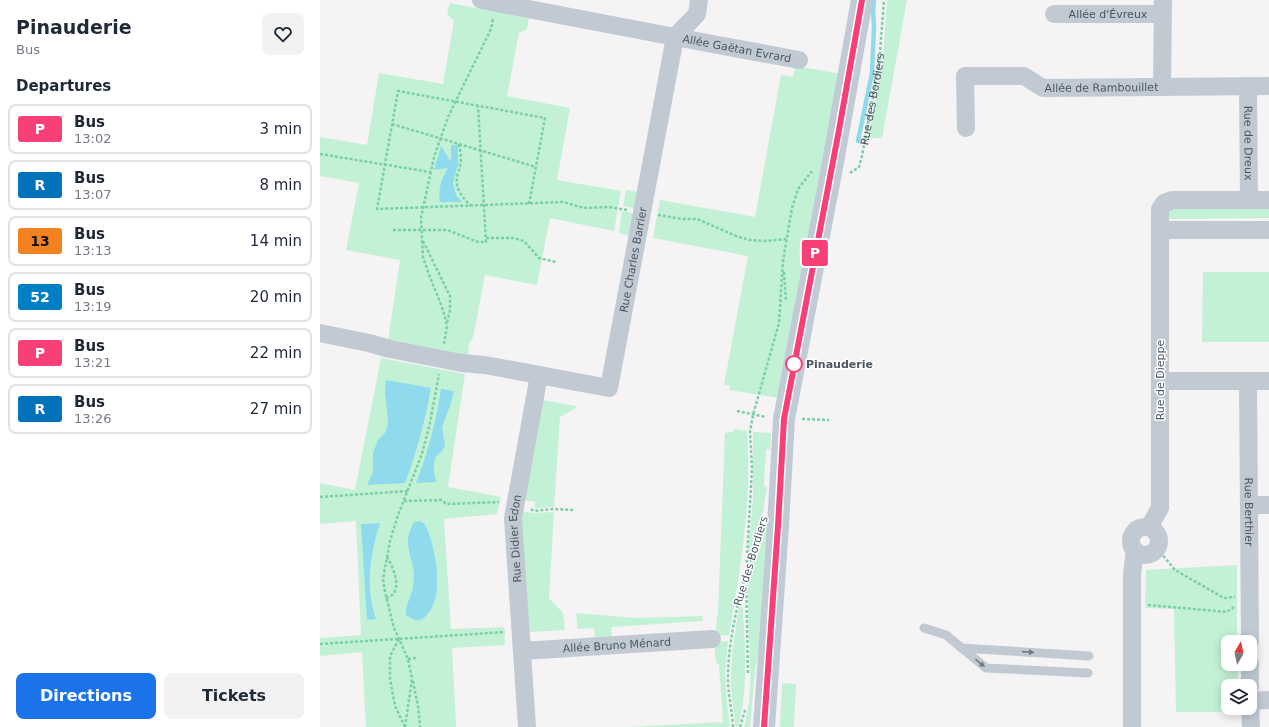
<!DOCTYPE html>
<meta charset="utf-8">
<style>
body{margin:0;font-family:"DejaVu Sans",sans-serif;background:#f2f2f3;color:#1f2937;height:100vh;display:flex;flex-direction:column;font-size:15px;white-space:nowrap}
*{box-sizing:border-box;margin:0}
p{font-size:13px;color:#747a83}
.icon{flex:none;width:22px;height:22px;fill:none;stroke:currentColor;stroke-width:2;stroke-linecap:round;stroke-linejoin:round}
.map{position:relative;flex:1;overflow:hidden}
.panel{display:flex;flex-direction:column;background:#fff;width:320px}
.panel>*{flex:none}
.badge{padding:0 8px;border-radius:3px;font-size:14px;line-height:26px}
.needle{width:26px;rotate:9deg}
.tools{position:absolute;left:901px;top:635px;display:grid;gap:8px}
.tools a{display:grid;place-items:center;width:36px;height:36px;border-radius:8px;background:#fff;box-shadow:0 2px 10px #0003;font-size:20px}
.map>.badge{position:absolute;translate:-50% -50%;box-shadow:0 0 0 2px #fff}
h2{padding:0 16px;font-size:15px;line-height:36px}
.round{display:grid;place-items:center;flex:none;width:42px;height:42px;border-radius:8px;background:#f2f2f3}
.headline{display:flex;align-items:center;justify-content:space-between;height:68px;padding:0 16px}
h1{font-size:19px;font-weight:700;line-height:30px}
.primary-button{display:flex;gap:8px;margin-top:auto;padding:8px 16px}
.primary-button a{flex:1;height:46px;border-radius:8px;background:#1a73e8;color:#fff;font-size:16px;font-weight:700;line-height:46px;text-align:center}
.primary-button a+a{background:#f2f2f3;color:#1f2937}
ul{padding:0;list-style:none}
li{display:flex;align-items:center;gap:12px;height:50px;margin:0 8px 6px;padding:0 8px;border:2px solid #e0e1e3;border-radius:8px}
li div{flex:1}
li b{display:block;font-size:15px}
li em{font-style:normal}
li .badge{min-width:44px;font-weight:700;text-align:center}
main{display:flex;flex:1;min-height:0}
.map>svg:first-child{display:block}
.green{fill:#c3f1d5}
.water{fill:#90daee}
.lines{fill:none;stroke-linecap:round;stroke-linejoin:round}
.stream{stroke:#90daee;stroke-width:4.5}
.path{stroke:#7ad0a6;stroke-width:2.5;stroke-dasharray:3 2;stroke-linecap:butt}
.lane{stroke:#c1cad2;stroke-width:9}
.street{stroke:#c1cad2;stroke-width:18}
.secondary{stroke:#c1cbd6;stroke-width:22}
.oneway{fill:#6e7983}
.line-casing{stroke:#fff;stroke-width:9}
.line{stroke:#f94076;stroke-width:6}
.stop-dot{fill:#fff;stroke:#f94076;stroke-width:2}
.labels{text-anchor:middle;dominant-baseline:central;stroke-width:3;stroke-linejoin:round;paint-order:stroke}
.street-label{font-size:11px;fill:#4a5661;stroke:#fff}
.stop-label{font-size:11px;font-weight:bold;fill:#4a5661;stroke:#fff;text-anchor:start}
</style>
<main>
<section class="panel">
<div class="headline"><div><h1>Pinauderie</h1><p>Bus</p></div><a class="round"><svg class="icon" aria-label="heart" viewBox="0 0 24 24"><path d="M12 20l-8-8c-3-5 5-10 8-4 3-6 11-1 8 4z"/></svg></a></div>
<h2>Departures</h2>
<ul>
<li><span class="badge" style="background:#f94076;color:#fff">P</span><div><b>Bus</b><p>13:02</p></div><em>3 min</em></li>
<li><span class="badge" style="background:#0072bc;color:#fff">R</span><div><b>Bus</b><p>13:07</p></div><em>8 min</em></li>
<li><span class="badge" style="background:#f58220;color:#111">13</span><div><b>Bus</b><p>13:13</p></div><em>14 min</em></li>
<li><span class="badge" style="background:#0080c4;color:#fff">52</span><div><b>Bus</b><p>13:19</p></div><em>20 min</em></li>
<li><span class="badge" style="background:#f94076;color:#fff">P</span><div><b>Bus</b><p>13:21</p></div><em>22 min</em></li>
<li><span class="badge" style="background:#0072bc;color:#fff">R</span><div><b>Bus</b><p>13:26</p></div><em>27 min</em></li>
</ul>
<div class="primary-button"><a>Directions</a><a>Tickets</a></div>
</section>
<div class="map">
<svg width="949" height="727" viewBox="0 0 949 727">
<rect width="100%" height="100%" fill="#f5f3f3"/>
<!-- green -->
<g class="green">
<polygon points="567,0 587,0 562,138 548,138 563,63"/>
<polygon points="130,3 209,18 207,29 199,33 187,96 250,108 237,180 301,191 294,231 230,218 217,285 165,275 153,338 149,343 148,355 68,341 80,260 26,250 39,183 0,176 0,137 47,145 59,73 123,84 134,21 127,14"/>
<polygon points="475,66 522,74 459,398 409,390 410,386 404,385 428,256 333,238 340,200 435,217 461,75 473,77"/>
<polygon points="306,190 318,192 319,209 303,206"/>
<polygon points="851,207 949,207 949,218 850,219 846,216"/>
<polygon points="302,211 317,214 310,236 299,233"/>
<polygon points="883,272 949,272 949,342 882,342"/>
<polygon points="61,358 145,374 128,487 181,497 177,514 124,519 131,629 184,627 185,645 132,648 136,727 46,727 42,652 0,656 0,638 41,635 36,521 0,524 0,483 35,490"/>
<polygon points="223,400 256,406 256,408 240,417 234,507 214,508 215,502 204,500"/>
<path d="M414,429L427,431C432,501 421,566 409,635L395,636L398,612L405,433L412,432Z"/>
<polygon points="433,432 451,433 450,450 446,449 444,486 447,486 443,512 428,558 433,498"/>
<path d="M451,505L444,620L435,671L430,727H424C436,685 427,642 428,599C428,587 429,575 432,563C436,543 446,525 451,505Z"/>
<polygon points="202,511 213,513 234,512 229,598 243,613 245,630 208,632 201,520"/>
<polygon points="917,565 917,642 908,642 908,664 918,664 918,686 908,686 908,708 918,708 918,712 856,712 854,609 825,608 826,570"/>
<path d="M422,594C424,637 430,686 418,727H415C415,714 412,700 411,687C410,655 416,625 422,594Z"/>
<polygon points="256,613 315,618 383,616 382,621 291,627 292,639 275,640 274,628 258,629"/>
<polygon points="408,641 405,672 407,703 410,727 309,727 403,722 399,664 396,663 394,642"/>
<polygon points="462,683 476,684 474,727 460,727"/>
</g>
<!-- water -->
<g class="water">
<path d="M131,145H138V165L133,183L136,195L142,202H120C118,189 121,180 128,168L114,170L121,146L131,162Z"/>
<path d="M66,380L111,388C105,422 97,451 85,483L47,485L53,472V453L58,440L65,433L67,428L68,421L65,393Z"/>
<path d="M121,389L134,391L130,406L122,427L125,446L122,451L116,456L114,463V472L116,482L96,483C108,452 116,422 121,389Z"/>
<path d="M99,521L104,523C116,544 126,600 105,617C99,623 92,620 86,615C85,606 89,602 91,594C93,590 93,584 94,579C95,557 80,546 94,522Z"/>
<path d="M60,523C50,554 45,588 56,619L47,620L41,524Z"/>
</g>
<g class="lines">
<!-- stream -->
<polyline class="stream" points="538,141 552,73 554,27 553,9 554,0"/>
<!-- path -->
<g class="path">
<polyline points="72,124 216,167"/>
<path d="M139,144C140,151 142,158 140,166C140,170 137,174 137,178C135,189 143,198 151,206"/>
<polyline points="0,154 110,172"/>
<path id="s1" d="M530,173L539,167L542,156L559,64L564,0"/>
<polyline points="209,204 225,118 78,91 57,209 243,202 264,208 289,207 307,210"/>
<polyline points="338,215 362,219 377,219 416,236 430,240 445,241 466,239"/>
<polyline points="73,230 127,230 158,242 166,242 158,106"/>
<polyline points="166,238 193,238 204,241 219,258 236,262"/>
<polyline points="103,241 130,296 130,310 127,323"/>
<polyline points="464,272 466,301"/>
<polyline points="124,344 127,326 123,310 108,272 103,257 101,218 114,157 128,117 171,29 173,19"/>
<polyline points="417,411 446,417"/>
<polyline points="482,419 509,420"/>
<polyline points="0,497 88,491"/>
<polyline points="84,501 122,500 126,504 179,502"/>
<polyline points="211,509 214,511 234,509 253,510"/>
<polyline points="837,548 855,570 904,598 915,597"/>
<polyline points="427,571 438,540"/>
<path d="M66,598C68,597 71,597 72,595C82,586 72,565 67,557"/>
<polyline points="828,605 907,612 914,607"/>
<polyline points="79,639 70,656 70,679 75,706 85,727"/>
<polyline points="0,644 185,632"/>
<polyline points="88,659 96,658"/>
<polyline points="428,673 426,575 432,468 430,432 433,415 459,323 463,261 472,208 478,189 492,171"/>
<polyline points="93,681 98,706 100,727"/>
<polyline points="85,727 92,679 88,659 74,628 65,592 63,579 70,541 78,515 102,454 110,423 119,374"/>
<path d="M413,727C412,710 408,694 408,678C408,645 416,611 424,580"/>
<polyline points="420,727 425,710"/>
</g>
<!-- lane -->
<g class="lane">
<polyline points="604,628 626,635 666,668 768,673"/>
<polyline points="641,648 769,656"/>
</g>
<!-- street -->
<g class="street">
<path id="s2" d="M734,14H842"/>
<path id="s3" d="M355,37L479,60"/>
<polyline points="355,37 377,14 379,0"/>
<path id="s4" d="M928,86L929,200"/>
<polyline points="842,87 843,0"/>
<path id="s5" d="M646,128L645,76H704L723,88L949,86"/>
<polyline points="840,230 949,230"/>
<path id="s6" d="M0,333L49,343L70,349L142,363L165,365L289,388L355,37L161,0"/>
<polyline points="840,381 949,381"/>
<path id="s7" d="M928,381L930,642"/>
<polyline points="929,505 949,505"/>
<polyline points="829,527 840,508 840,209 844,203 852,200 949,200"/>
<circle cx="825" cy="541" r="14"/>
<path id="s8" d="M202,651L392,639"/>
<polyline points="930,664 930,686"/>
<polyline points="930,701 949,700"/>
<polyline points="930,702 931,727"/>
<path id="s9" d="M207,727L193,518L219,375"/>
<polyline points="812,727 812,575 815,550"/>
</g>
<!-- secondary -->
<polyline class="secondary" points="444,727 458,526 464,419 511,173 542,0"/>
</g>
<!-- one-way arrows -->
<defs><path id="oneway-solid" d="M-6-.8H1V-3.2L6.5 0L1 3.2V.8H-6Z"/></defs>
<g class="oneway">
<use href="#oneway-solid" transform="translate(708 652) rotate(4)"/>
<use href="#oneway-solid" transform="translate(660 663) rotate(39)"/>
</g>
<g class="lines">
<!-- line casing -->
<g class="line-casing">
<polyline id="line" points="444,727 458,526 464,419 519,130 542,0"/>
</g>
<!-- line -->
<use href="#line" class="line"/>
</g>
<!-- markers -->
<circle class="stop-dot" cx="474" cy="364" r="8"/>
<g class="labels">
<!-- street labels -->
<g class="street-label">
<text stroke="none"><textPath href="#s2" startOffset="54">Allée d'Évreux</textPath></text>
<text stroke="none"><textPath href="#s3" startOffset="63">Allée Gaëtan Evrard</textPath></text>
<text stroke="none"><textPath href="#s5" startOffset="192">Allée de Rambouillet</textPath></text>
<text stroke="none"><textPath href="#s1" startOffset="80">Rue des Bordiers</textPath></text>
<text stroke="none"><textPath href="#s4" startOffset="57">Rue de Dreux</textPath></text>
<text stroke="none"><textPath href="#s6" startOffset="425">Rue Charles Barrier</textPath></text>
<text transform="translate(840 380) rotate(-90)">Rue de Dieppe</text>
<text stroke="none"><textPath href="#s7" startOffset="131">Rue Berthier</textPath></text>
<text stroke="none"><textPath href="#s9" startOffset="189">Rue Didier Edon</textPath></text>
<text transform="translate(431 561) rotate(-73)">Rue des Bordiers</text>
<text stroke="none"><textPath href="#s8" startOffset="95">Allée Bruno Ménard</textPath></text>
</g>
<!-- stop labels -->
<g class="stop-label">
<text x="486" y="364">Pinauderie</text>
</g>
</g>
</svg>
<div class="tools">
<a><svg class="needle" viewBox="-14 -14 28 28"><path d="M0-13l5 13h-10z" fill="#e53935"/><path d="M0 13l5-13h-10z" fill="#747a83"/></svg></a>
<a><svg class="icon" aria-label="layers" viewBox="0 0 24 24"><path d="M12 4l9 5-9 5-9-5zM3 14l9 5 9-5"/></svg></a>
</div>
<b class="badge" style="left:495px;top:253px;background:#f94076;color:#fff">P</b>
</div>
</main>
